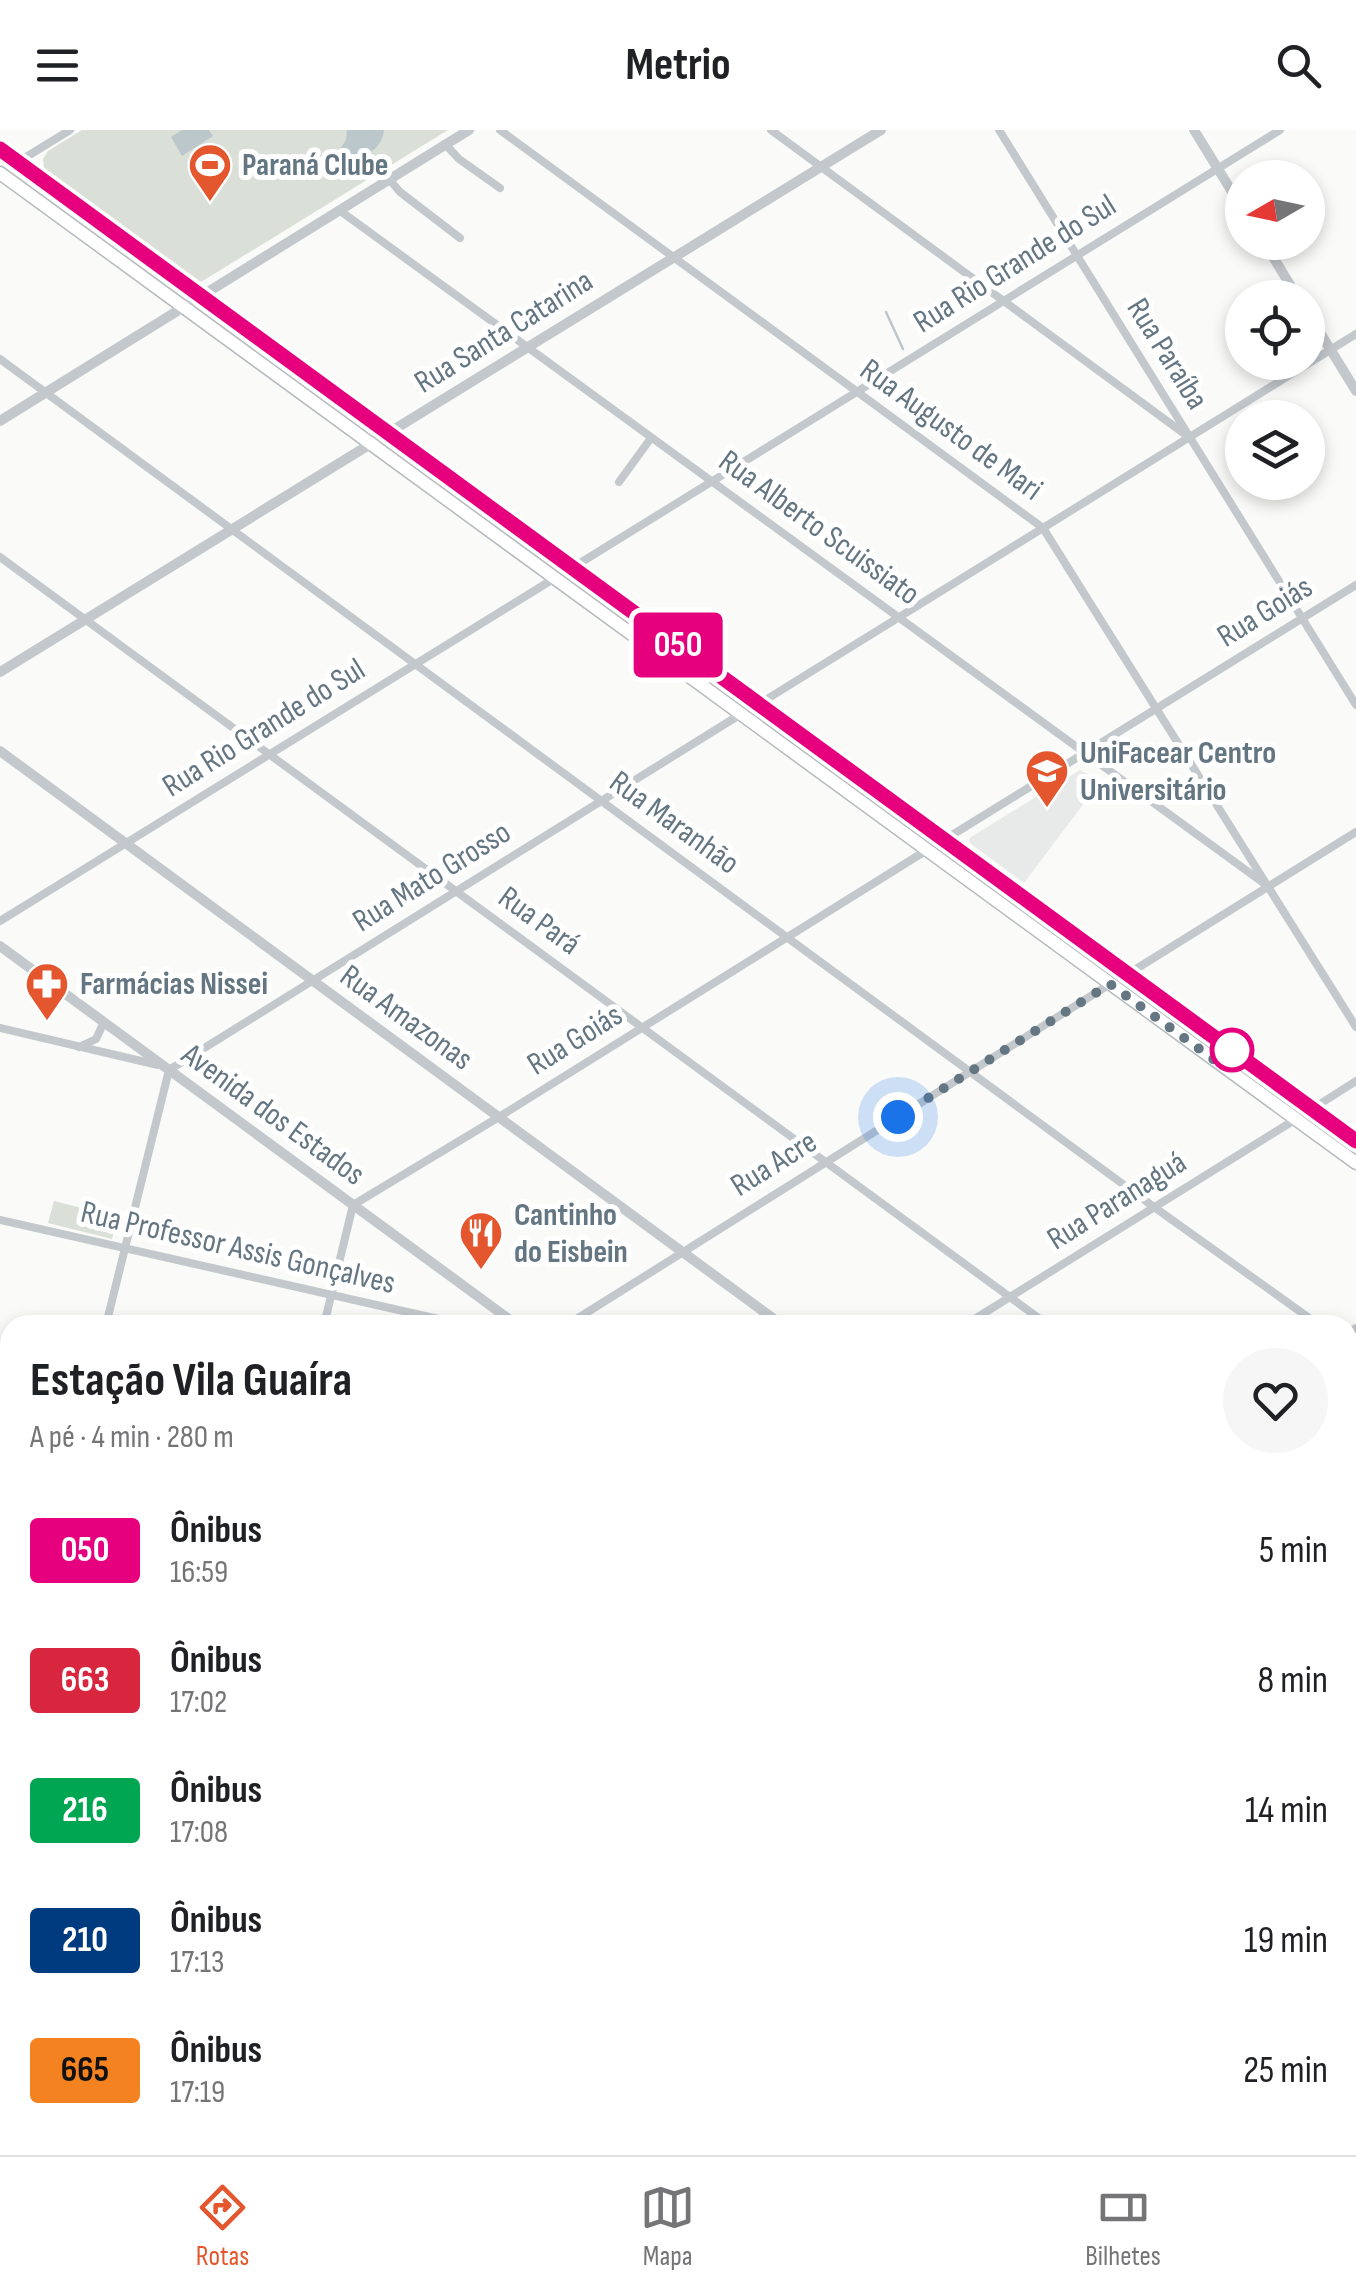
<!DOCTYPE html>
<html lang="pt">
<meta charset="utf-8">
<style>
body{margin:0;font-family:"Sofia Sans Condensed",sans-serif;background:#f6f6f6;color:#202124;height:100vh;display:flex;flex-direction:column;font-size:38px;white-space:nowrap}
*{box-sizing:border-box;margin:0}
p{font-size:32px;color:#757577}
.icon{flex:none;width:55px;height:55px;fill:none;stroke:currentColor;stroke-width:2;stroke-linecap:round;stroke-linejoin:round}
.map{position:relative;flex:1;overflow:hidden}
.side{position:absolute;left:0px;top:1185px;width:1358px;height:840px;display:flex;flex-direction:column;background:#fff;border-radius:30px 30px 0 0;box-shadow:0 5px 15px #0003}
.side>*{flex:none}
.badge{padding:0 20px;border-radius:8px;font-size:35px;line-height:65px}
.needle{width:65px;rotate:261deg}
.fabs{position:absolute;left:1225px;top:30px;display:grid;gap:20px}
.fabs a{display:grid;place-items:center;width:100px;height:100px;border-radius:50%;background:#fff;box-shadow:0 5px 15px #0003;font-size:50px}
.you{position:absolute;width:50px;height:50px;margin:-25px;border:8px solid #fff;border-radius:50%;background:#1a73e8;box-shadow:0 0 0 15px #1a73e833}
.map>.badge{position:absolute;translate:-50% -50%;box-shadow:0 0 0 5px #fff}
.round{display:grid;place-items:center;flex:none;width:105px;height:105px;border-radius:52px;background:#f6f6f6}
.head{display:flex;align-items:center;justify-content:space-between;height:170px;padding:0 30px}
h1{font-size:48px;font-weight:700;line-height:75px}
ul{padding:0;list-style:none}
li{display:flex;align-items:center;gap:30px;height:130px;padding:0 30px}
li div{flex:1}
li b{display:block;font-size:38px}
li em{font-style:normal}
li .badge{min-width:110px;font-weight:700;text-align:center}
header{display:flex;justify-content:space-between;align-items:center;height:130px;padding:0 30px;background:#fff;font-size:45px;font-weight:700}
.tabs{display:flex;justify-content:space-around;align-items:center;height:140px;border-top:2px solid #e0e0e0;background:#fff;font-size:28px;color:#757577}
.tabs a{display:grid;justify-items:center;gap:5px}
.tabs .current{color:#e4572e}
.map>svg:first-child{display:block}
.built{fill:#e8e9e9}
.green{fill:#dadfd7}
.water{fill:#bbc7cb}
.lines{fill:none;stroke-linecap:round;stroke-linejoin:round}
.stream{stroke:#bbc7cb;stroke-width:2.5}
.primary-casing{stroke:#b5babe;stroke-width:15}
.minor{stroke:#c3c8cc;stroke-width:8}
.tertiary{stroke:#c3c8cc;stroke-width:10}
.primary{stroke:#fff;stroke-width:12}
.line-casing{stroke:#fff;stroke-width:22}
.line{stroke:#e6007e;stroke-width:15}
.walk{stroke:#657683;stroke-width:10;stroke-dasharray:0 18}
.stop-dot{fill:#fff;stroke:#e6007e;stroke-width:5}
.labels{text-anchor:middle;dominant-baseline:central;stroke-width:10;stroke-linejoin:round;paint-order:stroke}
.poi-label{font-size:32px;font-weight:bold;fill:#657683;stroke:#fff;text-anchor:start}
.street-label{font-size:32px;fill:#657683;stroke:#fff}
</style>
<header><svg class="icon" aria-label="menu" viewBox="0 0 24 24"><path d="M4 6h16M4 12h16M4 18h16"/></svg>Metrio<svg class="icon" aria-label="search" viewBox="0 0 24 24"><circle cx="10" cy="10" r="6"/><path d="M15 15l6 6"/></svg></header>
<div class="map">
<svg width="1356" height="2025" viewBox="0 0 1356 2025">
<rect width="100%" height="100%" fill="#fafaf8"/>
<!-- built -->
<polygon class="built" points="1080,640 1100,652 1024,753 970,713 969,709 971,707"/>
<!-- green -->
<g class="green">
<polygon points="82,0 448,0 201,152 44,38 43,29 48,21"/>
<polygon points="54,1071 117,1087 112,1109 48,1093"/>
</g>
<!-- water -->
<g class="water">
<polygon points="182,0 209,0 213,6 182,26 171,7"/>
<path d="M347,0H384C382,19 367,25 351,32L338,22L346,10Z"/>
</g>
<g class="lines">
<!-- stream -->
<polyline class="stream" points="886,182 903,219"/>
<!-- primary casing -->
<g class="primary-casing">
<g id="primary">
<polyline points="0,19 1356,1011"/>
<polyline points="0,43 1356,1033"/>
<polyline points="0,1673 10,1676"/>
<polyline points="1348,1701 1356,1698"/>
<polyline points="0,1979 10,1980"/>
<polyline points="268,2015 284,2025"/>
</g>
</g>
<!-- minor -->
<g class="minor">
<polyline points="500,0 1043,398 1356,897"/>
<polyline points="771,0 1186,305"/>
<polyline points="999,0 1356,575"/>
<polyline points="445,14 459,29 500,58"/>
<polyline points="18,32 70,0"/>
<polyline points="389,49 400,62 460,108"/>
<polyline points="339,80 1265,754"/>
<polyline points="0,229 1154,1077 1319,1195"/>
<polyline points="619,352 651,308"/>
<polyline points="0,427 1048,1195"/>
<polyline points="572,438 1280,0"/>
<polyline points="759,574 1356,204"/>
<polyline points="944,710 1356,455"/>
<polyline points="0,791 555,448"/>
<polyline points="1128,844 1356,702"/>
<polyline points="0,898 158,935"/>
<polyline points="79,917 96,909 104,892"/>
<polyline points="1312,979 1356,951"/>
<polyline points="0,1090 465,1195"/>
<polyline points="106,1195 169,940 741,584"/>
<polyline points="324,1195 353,1075 499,987 927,720"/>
<polyline points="567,1195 1110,854"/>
<polyline points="965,1195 1296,989"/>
<polyline points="1348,1204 1356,1198"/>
<polyline points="1348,1226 1356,1238"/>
<polyline points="0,1278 10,1280"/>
<polyline points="1348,1450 1356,1445"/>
<polyline points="0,1464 10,1466"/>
<polyline points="1348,1571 1356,1585"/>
<polyline points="0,1636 10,1594"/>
<polyline points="1348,1747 1356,1743"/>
<polyline points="1348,1782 1356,1779"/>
<polyline points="841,2015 882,2025"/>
<polyline points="455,2025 455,2015"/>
<polyline points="484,2025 487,2015"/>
<polyline points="769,2025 772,2015"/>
</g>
<!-- tertiary -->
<g class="tertiary">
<polyline points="1194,0 1242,78"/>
<polyline points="1264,112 1298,168"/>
<polyline points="1308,183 1356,261"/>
<polyline points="0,291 469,0"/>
<polyline points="0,542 881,0"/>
<polyline points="0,621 782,1195"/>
<polyline points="0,816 517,1195"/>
<polyline points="0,1864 10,1865"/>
<polyline points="0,1888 10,1890"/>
<polyline points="509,2015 529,2025"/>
<polyline points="549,2015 569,2025"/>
<polyline points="1311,2015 1312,2025"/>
<polyline points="146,2025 146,2015"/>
<polyline points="984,2025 987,2015"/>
</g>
<!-- primary -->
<use href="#primary" class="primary"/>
</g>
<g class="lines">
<!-- line casing -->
<g class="line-casing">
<polyline id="line" points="0,19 1356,1011"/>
</g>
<!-- line -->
<use href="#line" class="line"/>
<!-- walk -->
<polyline class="walk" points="898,987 1110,854 1220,934 1232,920"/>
</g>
<!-- icons -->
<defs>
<g id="stadium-pin" transform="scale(2.25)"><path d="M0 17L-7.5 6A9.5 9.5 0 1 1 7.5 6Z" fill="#e4572e" stroke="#fff"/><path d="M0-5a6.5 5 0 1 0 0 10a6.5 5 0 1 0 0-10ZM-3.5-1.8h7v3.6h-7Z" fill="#fff"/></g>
<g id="university-pin" transform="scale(2.25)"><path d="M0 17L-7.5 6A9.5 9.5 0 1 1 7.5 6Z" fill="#e4572e" stroke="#fff"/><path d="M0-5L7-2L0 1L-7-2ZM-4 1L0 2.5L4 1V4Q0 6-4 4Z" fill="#fff"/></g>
<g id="pharmacy-pin" transform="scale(2.25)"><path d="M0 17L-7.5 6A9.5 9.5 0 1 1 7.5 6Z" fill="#e4572e" stroke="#fff"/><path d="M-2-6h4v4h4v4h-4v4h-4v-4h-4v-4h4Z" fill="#fff"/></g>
<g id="restaurant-pin" transform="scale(2.25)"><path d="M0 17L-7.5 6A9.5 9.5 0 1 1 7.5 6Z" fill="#e4572e" stroke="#fff"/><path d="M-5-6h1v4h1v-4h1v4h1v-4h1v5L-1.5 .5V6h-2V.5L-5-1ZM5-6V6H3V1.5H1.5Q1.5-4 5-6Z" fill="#fff"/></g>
</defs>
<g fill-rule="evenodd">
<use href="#stadium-pin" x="210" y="35"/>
<use href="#university-pin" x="1047" y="641"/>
<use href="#pharmacy-pin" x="47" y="854"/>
<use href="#restaurant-pin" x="481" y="1103"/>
</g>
<!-- markers -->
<circle class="stop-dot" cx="1232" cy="920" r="20"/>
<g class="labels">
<!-- poi labels -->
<g class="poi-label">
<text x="242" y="35">Paraná Clube</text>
<text x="1080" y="623">UniFacear Centro<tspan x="1080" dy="37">Universitário</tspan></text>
<text x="80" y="854">Farmácias Nissei</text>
<text x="514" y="1085">Cantinho<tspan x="514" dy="37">do Eisbein</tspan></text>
</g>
<!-- street labels -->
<g class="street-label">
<text transform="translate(1015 134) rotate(-32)">Rua Rio Grande do Sul</text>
<text transform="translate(504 202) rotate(-32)">Rua Santa Catarina</text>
<text transform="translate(1167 224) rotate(58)">Rua Paraíba</text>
<text transform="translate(951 300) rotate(36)">Rua Augusto de Mari</text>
<text transform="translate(819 398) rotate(36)">Rua Alberto Scuissiato</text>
<text transform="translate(1265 482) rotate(-32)">Rua Goiás</text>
<text transform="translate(264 598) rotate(-32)">Rua Rio Grande do Sul</text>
<text transform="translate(674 693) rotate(36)">Rua Maranhão</text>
<text transform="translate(432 747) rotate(-32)">Rua Mato Grosso</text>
<text transform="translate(539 791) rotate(36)">Rua Pará</text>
<text transform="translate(406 888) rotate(36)">Rua Amazonas</text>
<text transform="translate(575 910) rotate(-32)">Rua Goiás</text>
<text transform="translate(273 985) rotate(36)">Avenida dos Estados</text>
<text transform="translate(774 1034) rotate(-32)">Rua Acre</text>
<text transform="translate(1117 1071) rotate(-32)">Rua Paranaguá</text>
<text transform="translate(238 1118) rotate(13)">Rua Professor Assis Gonçalves</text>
</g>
</g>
</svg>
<div class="fabs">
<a><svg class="needle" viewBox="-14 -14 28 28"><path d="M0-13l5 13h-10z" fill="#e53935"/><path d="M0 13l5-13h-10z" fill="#757577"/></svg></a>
<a><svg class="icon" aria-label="locate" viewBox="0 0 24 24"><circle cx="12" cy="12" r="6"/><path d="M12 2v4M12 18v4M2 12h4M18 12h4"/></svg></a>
<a><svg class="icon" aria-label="layers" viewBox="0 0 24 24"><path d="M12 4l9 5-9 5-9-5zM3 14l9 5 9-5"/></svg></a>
</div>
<div class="you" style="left:898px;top:987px"></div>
<b class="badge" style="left:678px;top:515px;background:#e6007e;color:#fff">050</b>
<section class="side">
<div class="head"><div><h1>Estação Vila Guaíra</h1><p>A pé · 4 min · 280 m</p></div><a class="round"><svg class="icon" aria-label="heart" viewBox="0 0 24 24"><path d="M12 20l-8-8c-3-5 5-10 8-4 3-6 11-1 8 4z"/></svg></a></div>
<ul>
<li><span class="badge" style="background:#e6007e;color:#fff">050</span><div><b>Ônibus</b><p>16:59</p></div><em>5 min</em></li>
<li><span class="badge" style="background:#d7263d;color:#fff">663</span><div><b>Ônibus</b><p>17:02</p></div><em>8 min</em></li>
<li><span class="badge" style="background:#00a651;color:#fff">216</span><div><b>Ônibus</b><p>17:08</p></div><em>14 min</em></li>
<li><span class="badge" style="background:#003b80;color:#fff">210</span><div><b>Ônibus</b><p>17:13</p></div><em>19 min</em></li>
<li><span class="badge" style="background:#f58220;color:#111">665</span><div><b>Ônibus</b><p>17:19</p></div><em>25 min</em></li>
</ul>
</section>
</div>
<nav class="tabs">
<a class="current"><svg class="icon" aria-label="directions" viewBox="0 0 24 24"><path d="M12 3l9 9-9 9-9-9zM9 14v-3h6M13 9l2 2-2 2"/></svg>Rotas</a>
<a><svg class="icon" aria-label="map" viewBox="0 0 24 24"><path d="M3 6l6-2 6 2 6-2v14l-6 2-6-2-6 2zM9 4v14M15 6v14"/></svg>Mapa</a>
<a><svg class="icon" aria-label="tickets" viewBox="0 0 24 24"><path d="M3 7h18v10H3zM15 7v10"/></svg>Bilhetes</a>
</nav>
